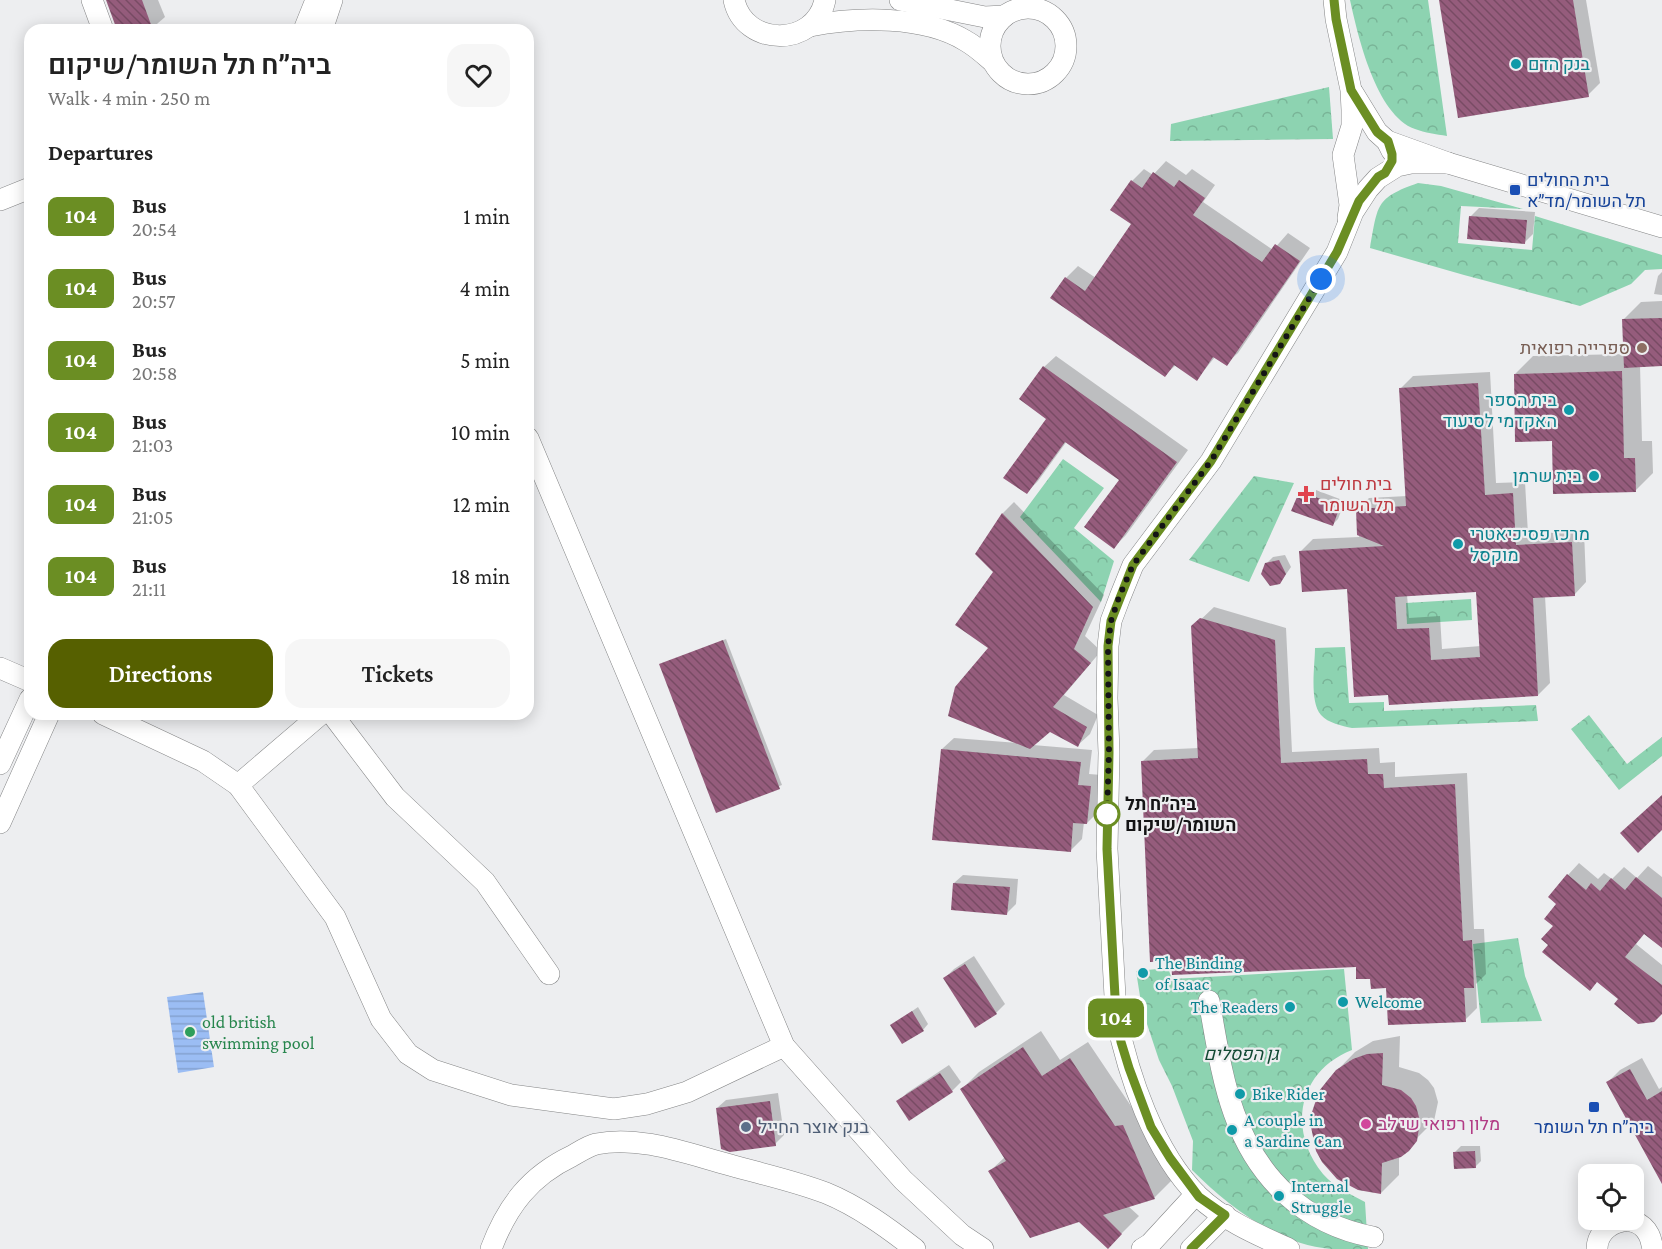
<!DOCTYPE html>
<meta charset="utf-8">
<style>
body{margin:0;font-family:"Crimson Pro",Heebo,serif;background:#f6f6f6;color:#222;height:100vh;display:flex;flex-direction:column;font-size:22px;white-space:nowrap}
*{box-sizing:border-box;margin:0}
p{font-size:20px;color:#767676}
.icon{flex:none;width:33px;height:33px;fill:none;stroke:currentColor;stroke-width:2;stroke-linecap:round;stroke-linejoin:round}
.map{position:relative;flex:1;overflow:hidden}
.sheet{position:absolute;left:24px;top:24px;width:510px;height:696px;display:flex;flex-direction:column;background:#fff;border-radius:18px;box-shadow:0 3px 15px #0003}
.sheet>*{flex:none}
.badge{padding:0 12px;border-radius:9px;font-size:21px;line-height:39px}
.controls{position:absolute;left:1578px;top:1164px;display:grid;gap:12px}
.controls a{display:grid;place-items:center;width:66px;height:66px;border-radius:12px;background:#fff;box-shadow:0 3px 15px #0003;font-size:30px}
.you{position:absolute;width:30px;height:30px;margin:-15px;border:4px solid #fff;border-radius:50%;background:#1a73e8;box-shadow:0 0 0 9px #1a73e833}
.map>.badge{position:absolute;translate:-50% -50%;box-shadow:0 0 0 3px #fff}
h2{padding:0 24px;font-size:22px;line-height:54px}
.round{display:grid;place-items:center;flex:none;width:63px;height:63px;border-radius:18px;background:#f6f6f6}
.overview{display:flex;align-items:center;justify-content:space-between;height:102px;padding:0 24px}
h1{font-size:28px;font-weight:600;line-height:45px}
.action{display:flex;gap:12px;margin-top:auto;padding:12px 24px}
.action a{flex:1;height:69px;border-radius:18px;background:#566000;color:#fff;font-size:24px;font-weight:600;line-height:69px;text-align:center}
.action a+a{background:#f6f6f6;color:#222}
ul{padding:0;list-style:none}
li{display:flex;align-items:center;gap:18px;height:72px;padding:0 24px}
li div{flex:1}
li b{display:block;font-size:22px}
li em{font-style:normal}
li .badge{min-width:66px;font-weight:700;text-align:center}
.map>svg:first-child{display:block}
.park{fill:url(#park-crowns)}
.water{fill:url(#water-rules)}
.shadow{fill:#0003;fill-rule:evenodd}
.building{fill:url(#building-back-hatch);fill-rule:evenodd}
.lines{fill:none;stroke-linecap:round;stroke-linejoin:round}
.minor-casing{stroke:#848586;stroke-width:22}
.minor{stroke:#fff;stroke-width:21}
.line-casing{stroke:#fff;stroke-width:14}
.line{stroke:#6b8e23;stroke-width:9}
.walk{stroke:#141415;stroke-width:6;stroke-dasharray:0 10.8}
.culture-dot{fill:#0f9aa8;stroke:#edeef0;stroke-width:2}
.transit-dot{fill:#1a4fb4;stroke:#edeef0;stroke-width:2}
.education-dot{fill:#8d6e63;stroke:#edeef0;stroke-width:2}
.health-dot{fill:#e0444e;stroke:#edeef0;stroke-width:2}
.stop-dot{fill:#fff;stroke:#6b8e23;stroke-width:3}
.leisure-dot{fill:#2e9e5b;stroke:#edeef0;stroke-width:2}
.hotel-dot{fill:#d1479c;stroke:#edeef0;stroke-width:2}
.service-dot{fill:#5c6f8a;stroke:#edeef0;stroke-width:2}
.labels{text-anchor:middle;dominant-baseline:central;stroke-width:4.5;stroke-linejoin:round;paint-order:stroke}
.culture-label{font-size:18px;fill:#0d838f;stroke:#edeef0;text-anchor:start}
.transit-label{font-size:18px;fill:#164399;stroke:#edeef0;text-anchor:start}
.education-label{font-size:18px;fill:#785e54;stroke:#edeef0;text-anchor:end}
.health-label{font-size:18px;fill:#be3a42;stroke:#edeef0;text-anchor:start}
.stop-label{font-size:18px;font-weight:bold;fill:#141415;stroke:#edeef0;text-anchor:start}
.leisure-label{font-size:18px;fill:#27864d;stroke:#edeef0;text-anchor:start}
.park-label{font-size:18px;font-style:italic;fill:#114933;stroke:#edeef0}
.hotel-label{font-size:18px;fill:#b23c85;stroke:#edeef0;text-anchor:start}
.service-label{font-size:18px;fill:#4e5e75;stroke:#edeef0;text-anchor:start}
</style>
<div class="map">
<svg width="1662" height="1249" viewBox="0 0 1662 1249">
<defs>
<pattern id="park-crowns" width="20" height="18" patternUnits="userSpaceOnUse" patternTransform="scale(1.5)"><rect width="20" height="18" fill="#8dd3b1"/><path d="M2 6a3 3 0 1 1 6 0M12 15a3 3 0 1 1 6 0" fill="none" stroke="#79b497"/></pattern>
<pattern id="water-rules" width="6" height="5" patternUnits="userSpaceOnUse" patternTransform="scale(1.5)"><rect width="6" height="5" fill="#9bbdf4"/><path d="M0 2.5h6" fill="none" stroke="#85a2d0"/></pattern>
<pattern id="building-back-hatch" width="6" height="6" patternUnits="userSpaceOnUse" patternTransform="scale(1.5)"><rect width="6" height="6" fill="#955c7c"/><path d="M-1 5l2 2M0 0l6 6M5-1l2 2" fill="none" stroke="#784b64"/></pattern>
</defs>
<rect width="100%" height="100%" fill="#edeef0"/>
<!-- park -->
<g class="park">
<path d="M1350,0H1428L1447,136C1436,134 1425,133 1415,129C1376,115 1358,36 1350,0Z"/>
<polygon points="1329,87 1333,139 1170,141 1171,124"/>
<path d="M1418,183L1441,186L1523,209L1461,206L1458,243L1532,250L1535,216L1662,255V269L1645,270L1631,284L1580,306L1464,275L1370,248C1378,205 1375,198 1418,183Z"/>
<polygon points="1063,459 1104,488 1074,528 1114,561 1101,602 1020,517"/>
<polygon points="1254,476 1294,483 1249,582 1189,560"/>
<polygon points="1471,599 1472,620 1407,624 1406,603"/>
<path d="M1345,647L1349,703L1384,702V711L1536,705L1538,721L1352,728C1342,726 1328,723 1321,715C1309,701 1315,665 1315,648Z"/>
<polygon points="1589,715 1627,764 1662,737 1662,756 1619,790 1571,729"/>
<polygon points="1518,938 1525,976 1542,1021 1481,1023 1473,944"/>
<path d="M1168,968L1172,979L1344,969L1352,1050C1298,1071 1287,1130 1323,1174C1334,1187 1350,1194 1365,1202L1368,1249C1356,1249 1343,1249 1331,1249C1278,1245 1228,1206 1192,1170L1193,1141L1172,1086L1159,1060L1142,1009L1136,971Z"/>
</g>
<!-- water -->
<polygon class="water" points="203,992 214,1067 178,1073 167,997"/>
<!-- shadow -->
<g class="shadow">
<polygon points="107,0 158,0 165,17 150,30 119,30"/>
<polygon points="1440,0 1586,0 1600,83 1588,95"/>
<polygon points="1166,161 1186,175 1192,169 1215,185 1203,202 1273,250 1288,233 1310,248 1238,353 1226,364 1215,357 1197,379 1176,365 1165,375 1066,278 1078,266 1096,278 1133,224 1132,181 1144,169 1153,175"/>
<polygon points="1479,208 1535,212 1533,234 1525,242 1470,217"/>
<polygon points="1662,272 1662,295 1654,294 1658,276"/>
<polygon points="1662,301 1662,364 1640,365 1642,441 1652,441 1653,473 1635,491 1553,439 1515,374 1533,356 1625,354 1623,320 1641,302"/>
<polygon points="1056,356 1188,450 1126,535 1114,547 1121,480 1067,441 1038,481 1027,492 1048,418 1044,367"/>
<path d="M1490,372L1496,483L1525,482L1528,534L1584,531L1586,582L1575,594L1545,596L1550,683L1538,695L1390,694L1349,588L1301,551L1313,539L1359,537L1357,510L1369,498L1407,496L1401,388L1413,376ZM1478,591L1481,646L1442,649L1440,616L1409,618L1407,595Z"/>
<polygon points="1316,490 1345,501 1338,519 1332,525 1298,498 1304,492 1311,495"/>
<polygon points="1014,502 1104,595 1085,636 1101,651 1064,695 1098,715 1090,734 1078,745 1050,730 1033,745 1092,750 1089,774 1102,775 1099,811 1087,823 1084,822 1082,839 1070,851 942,749 954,738 1018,743 990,648 995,572 977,553 1003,513"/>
<polygon points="1285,555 1291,567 1280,583 1267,563 1273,557"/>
<polygon points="1214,607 1286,628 1292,752 1379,748 1380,763 1395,762 1395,777 1467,773 1474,929 1484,929 1486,974 1476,984 1477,1008 1465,1020 1388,987 1372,977 1142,762 1154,750 1199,748 1193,627"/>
<polygon points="726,639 782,785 717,811 661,665"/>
<polygon points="1579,863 1598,879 1604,873 1612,879 1624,867 1637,878 1648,866 1662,877 1662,946 1645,933 1636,944 1662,965 1662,1012 1620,999 1550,945 1558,903 1568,875"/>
<polygon points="963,875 1018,879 1016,904 1007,913 954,883"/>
<polygon points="974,956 1005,1004 996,1013 945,978 954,969"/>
<polygon points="918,1007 928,1024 923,1030 892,1025"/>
<polygon points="1041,1031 1060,1060 1088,1042 1133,1109 1140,1108 1172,1180 1154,1198 1128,1206 1139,1216 1108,1247 1080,1221 990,1171 1005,1157 962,1089 979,1072"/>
<polygon points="1400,1036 1399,1067 1419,1073 1428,1080 1434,1088 1438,1102 1434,1121 1399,1156 1399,1175 1381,1193 1315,1103 1326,1082 1355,1052 1373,1041"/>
<polygon points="1642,1058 1659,1089 1662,1087 1662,1181 1608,1082 1620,1070"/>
<polygon points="949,1065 961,1082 952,1091 898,1102 907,1093"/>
<polygon points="778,1093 784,1135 775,1144 717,1108 726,1100"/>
<polygon points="1461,1146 1480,1146 1481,1161 1475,1167 1455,1152"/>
</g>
<!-- building -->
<g class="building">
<polygon points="106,0 142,0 153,30 117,30"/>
<polygon points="1439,0 1573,0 1589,97 1458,118"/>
<polygon points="1153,172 1174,187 1179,180 1205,198 1193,215 1262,262 1275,244 1300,261 1227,366 1213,357 1197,381 1174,365 1165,377 1050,298 1065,277 1085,291 1131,224 1110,210 1131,180 1142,188"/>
<polygon points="1469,216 1527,220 1525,244 1467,239"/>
<polygon points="1662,318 1662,366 1624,368 1622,319"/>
<polygon points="1043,366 1177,462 1114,549 1084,527 1119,480 1065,442 1027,494 1003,478 1046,419 1019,399"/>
<polygon points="1622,371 1624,458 1635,458 1636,492 1553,494 1552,441 1515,442 1514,374"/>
<path d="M1478,383L1485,495L1513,493L1516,545L1572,542L1575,596L1533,598L1538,696L1389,705L1388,695L1354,697L1347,589L1302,592L1299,551L1384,546L1357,535L1356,509L1406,506L1399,388ZM1476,592L1480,657L1431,660L1429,628L1397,629L1395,597Z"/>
<polygon points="1310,495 1340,506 1333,526 1291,511 1297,497 1307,501"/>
<polygon points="1002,513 1093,607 1074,649 1091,663 1053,707 1087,727 1078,747 1050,732 1030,749 948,716 955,687 988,648 955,625 993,572 975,554"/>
<polygon points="1279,560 1286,574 1280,584 1270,586 1261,574 1265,563"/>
<polygon points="1200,618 1275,640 1281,763 1367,759 1368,774 1383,774 1384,788 1455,784 1463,941 1472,940 1474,988 1464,988 1466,1022 1388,1025 1386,988 1371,989 1370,979 1356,979 1356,967 1172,975 1171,961 1150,962 1141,761 1198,758 1191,626"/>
<polygon points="723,640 780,789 716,813 659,664"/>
<polygon points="941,749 1081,762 1078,785 1091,786 1087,824 1073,823 1071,852 932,840"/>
<polygon points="1662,795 1662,830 1638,853 1620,833"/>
<polygon points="1567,874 1586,890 1591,883 1600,891 1611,878 1625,890 1636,877 1662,898 1662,948 1644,934 1625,957 1662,985 1662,1014 1654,1022 1638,1024 1614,1004 1618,999 1597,982 1590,991 1542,952 1548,945 1541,939 1553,926 1544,919 1556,904 1548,897"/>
<polygon points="953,883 1010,887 1007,915 951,910"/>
<polygon points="965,964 997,1014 975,1028 943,978"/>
<polygon points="912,1011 924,1031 902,1044 890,1025"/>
<polygon points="1023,1047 1042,1076 1070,1058 1115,1126 1123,1125 1155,1199 1103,1215 1122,1234 1108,1249 1079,1222 1030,1238 988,1171 1006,1161 960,1089"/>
<polygon points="1383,1053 1382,1085 1401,1090 1411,1098 1416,1106 1420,1121 1417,1141 1409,1151 1401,1157 1382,1163 1381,1194 1358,1190 1337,1179 1322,1162 1316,1151 1311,1127 1312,1112 1319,1091 1336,1070 1353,1059 1367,1054"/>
<polygon points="1630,1069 1647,1100 1662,1091 1662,1184 1606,1082"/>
<polygon points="940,1073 953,1092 909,1121 896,1101"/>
<polygon points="770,1101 776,1146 730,1152 721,1149 716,1108"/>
<polygon points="1475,1151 1476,1168 1454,1169 1453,1152"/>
</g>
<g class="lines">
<!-- minor casing -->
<g class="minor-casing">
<g id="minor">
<polyline points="92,0 103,30"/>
<path d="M734,0C744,47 815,48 825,0"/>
<polyline points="900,0 985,17 1004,16"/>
<polyline points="1334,0 1336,19 1351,90 1352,110 1352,126 1343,155 1350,205 1348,218"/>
<circle cx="1028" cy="46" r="38"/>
<path d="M810,26C857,17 924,15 966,41C975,46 984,54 992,61"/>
<polyline points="304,30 316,0"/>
<polyline points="322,30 332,0"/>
<polyline points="1353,93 1377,132 1387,141 1392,151"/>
<polyline points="1387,141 1448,163 1662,227"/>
<polyline points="0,200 30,188"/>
<polyline points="528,438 784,1046 903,1180 962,1235 983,1249"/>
<polyline points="0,668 30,681"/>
<polyline points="103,714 203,761 238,785 335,917 381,1019 408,1054 433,1070 511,1095 614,1109 647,1104 687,1092 784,1046"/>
<polyline points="332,714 395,797 485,882 549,974"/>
<polyline points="0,764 30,699"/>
<polyline points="238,785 321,714"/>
<polyline points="0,823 49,714"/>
<path d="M1209,1001C1216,1038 1221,1077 1234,1113C1257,1178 1304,1224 1373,1237"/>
<path d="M491,1249C507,1206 530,1176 572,1156C579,1152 588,1146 596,1144C640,1135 688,1154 730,1165C762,1174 795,1181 826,1193C858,1206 888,1228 915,1249"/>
<polyline points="1142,1249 1150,1244 1196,1194"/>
<polyline points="1191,1249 1225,1215"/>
<path d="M1289,1249C1258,1235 1223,1220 1198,1196C1154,1152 1128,1075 1116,1015L1107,849L1109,753L1107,698L1108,646L1111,621L1120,597L1133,565L1211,461L1337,252L1353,212L1368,189L1378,178L1397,166L1411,163H1448"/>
<path d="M1597,1249C1597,1222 1636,1209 1649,1235C1651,1239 1652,1245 1653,1249"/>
</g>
</g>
<!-- minor -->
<use href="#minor" class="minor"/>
</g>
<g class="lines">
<!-- line casing -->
<g class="line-casing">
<polyline id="line" points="1191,1249 1225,1215 1199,1197 1170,1158 1151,1127 1129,1068 1121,1042 1116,1015 1107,849 1109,753 1108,646 1111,621 1133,565 1211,461 1337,252 1359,201 1378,177 1385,173 1392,161 1392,154 1388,141 1377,132 1351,90 1336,19 1334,0"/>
</g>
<!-- line -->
<use href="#line" class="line"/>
<!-- walk -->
<polyline class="walk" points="1107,814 1109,753 1108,646 1111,621 1119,597 1133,565 1211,461 1321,279"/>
</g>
<!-- markers -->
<g class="culture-dot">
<circle cx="1516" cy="64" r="6"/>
<circle cx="1569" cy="410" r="6"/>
<circle cx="1594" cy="476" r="6"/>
<circle cx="1458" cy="544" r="6"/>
<circle cx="1143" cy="973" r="6"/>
<circle cx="1343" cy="1002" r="6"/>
<circle cx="1290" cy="1007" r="6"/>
<circle cx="1240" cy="1094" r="6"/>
<circle cx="1232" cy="1130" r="6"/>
<circle cx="1279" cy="1196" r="6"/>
</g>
<g class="transit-dot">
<rect x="1509" y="184" width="12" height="12" rx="3"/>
<rect x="1588" y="1101" width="12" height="12" rx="3"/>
</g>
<circle class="education-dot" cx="1642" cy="348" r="6"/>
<path class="health-dot" d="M1303 485h6v6h6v6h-6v6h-6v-6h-6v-6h6z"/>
<circle class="stop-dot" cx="1107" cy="814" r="12"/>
<circle class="leisure-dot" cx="190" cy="1032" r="6"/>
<circle class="hotel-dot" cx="1366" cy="1124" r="6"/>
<circle class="service-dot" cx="746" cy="1127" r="6"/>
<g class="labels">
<!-- culture labels -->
<g class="culture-label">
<text x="1528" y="64">בנק הדם</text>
<text x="1557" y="400" text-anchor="end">בית הספר<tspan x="1557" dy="21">האקדמי לסיעוד</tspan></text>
<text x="1582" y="476" text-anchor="end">בית שרמן</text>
<text x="1470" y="534">מרכז פסיכיאטרי<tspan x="1470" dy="21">מוקסל</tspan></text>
<text x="1155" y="963">The Binding<tspan x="1155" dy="21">of Isaac</tspan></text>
<text x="1355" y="1002">Welcome</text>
<text x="1278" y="1007" text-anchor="end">The Readers</text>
<text x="1252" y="1094">Bike Rider</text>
<text x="1244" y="1120">A couple in<tspan x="1244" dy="21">a Sardine Can</tspan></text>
<text x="1291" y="1186">Internal<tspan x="1291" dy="21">Struggle</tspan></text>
</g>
<!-- transit labels -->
<g class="transit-label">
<text x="1527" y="180">בית החולים<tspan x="1527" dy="21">תל השומר/מד״א</tspan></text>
<text x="1594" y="1127" text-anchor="middle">ביה״ח תל השומר</text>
</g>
<!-- education labels -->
<g class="education-label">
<text x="1630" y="348">ספרייה רפואית</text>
</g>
<!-- health labels -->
<g class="health-label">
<text x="1320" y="484">בית חולים<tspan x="1320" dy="21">תל השומר</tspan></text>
</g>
<!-- stop labels -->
<g class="stop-label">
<text x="1125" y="804">ביה״ח תל<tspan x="1125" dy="21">השומר/שיקום</tspan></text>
</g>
<!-- leisure labels -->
<g class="leisure-label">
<text x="202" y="1022">old british<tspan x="202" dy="21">swimming pool</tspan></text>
</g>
<!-- park labels -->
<g class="park-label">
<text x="1241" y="1054">גן הפסלים</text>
</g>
<!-- hotel labels -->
<g class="hotel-label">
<text x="1378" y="1124">מלון רפואי שי לב</text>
</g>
<!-- service labels -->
<g class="service-label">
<text x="758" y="1127">בנק אוצר החייל</text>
</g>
</g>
</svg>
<div class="controls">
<a><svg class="icon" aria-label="locate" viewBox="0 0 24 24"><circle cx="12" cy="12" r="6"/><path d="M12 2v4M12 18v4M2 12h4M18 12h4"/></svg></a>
</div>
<div class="you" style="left:1321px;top:279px"></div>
<b class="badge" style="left:1116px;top:1018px;background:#6b8e23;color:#fff">104</b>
<section class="sheet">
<div class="overview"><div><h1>ביה״ח תל השומר/שיקום</h1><p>Walk · 4 min · 250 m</p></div><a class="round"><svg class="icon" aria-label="heart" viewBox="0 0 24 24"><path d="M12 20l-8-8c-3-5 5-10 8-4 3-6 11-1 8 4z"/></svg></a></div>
<h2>Departures</h2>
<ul>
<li><span class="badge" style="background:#6b8e23;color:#fff">104</span><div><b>Bus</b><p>20:54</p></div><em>1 min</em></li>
<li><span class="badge" style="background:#6b8e23;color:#fff">104</span><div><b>Bus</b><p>20:57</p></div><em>4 min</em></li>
<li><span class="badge" style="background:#6b8e23;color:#fff">104</span><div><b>Bus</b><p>20:58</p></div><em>5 min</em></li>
<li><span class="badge" style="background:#6b8e23;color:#fff">104</span><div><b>Bus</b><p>21:03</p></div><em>10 min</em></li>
<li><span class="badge" style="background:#6b8e23;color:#fff">104</span><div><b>Bus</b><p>21:05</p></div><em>12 min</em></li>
<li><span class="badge" style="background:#6b8e23;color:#fff">104</span><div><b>Bus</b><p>21:11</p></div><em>18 min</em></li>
</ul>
<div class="action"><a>Directions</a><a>Tickets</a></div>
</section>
</div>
